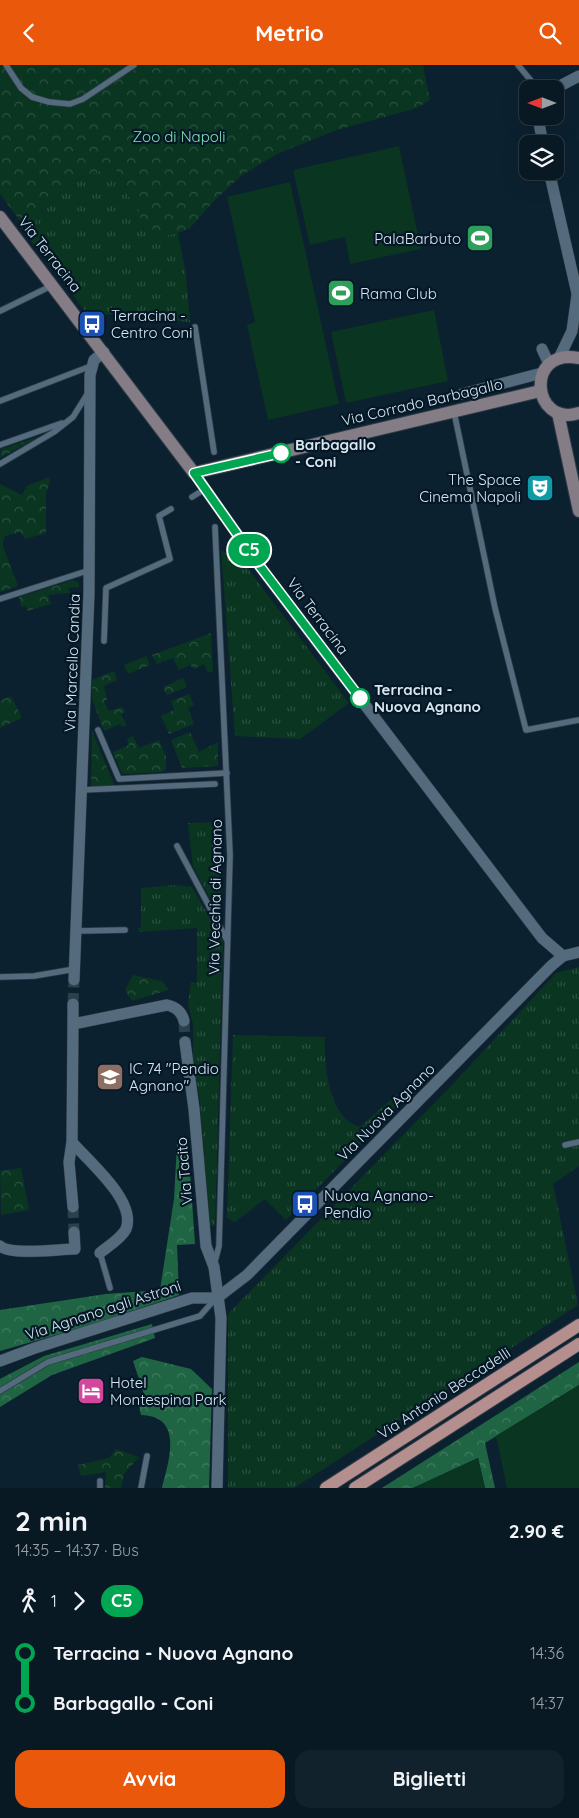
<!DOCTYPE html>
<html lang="it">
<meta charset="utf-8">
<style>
body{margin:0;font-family:Quicksand,sans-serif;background:#12222c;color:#f1f3f6;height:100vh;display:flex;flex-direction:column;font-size:19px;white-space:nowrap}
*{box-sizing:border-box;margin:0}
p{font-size:16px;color:#99a0a6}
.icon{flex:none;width:28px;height:28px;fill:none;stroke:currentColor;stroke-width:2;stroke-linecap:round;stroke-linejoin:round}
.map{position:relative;height:1423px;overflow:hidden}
.drawer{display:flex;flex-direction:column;background:#091924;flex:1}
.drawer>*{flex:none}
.badge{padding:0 10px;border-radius:16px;font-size:18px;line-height:32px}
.needle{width:32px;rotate:270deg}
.fabs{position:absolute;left:519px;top:15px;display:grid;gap:10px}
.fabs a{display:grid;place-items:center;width:45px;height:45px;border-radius:10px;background:#091924;box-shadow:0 5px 20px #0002,0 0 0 1px #293841;font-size:25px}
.map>.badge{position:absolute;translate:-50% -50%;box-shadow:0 0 0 2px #fff}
.legs{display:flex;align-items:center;gap:8px;height:55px;padding:0 15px;font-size:16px}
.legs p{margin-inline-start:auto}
.overview{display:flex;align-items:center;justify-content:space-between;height:85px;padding:0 15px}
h1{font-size:28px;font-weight:700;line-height:38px}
.primary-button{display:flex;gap:10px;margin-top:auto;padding:10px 15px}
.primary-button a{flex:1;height:58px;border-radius:15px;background:#ea580c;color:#fff;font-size:20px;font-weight:700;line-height:58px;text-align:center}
.primary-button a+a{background:#12222c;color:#f1f3f6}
ul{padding:0 15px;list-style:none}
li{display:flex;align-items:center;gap:18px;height:50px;font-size:19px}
li i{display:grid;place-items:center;width:8px;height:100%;margin:0 6px;background:currentColor}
li i::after{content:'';width:12px;height:12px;margin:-6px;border:4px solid;border-radius:50%;background:#091924}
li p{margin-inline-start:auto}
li:first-child i{background:linear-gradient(#0000 50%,currentColor 0)}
li:last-child i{background:linear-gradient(currentColor 50%,#0000 0)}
header{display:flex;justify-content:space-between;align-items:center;height:65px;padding:0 15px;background:#ea580c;color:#fff;font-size:22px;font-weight:700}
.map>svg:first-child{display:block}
.grass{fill:url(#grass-tufts)}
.forest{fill:url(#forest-crowns)}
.park{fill:url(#park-crowns)}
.pitch{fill:#093521}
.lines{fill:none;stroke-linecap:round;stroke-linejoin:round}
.minor-tunnel{stroke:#2b3f4d;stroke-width:11;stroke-dasharray:11 5.5;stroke-linecap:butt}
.service-casing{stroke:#303b47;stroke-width:7}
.minor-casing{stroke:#303b47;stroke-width:12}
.secondary-casing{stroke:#303b47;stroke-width:14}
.primary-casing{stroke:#303b47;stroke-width:14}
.service{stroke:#546b7d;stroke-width:5.5}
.minor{stroke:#546b7d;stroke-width:11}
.secondary{stroke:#847d85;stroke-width:12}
.primary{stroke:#b58e8e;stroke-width:12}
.line-1-casing{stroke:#fff;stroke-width:11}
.line-1{stroke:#00a651;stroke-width:8}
.stop-1-dot{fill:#fff;stroke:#00a651;stroke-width:2.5}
.labels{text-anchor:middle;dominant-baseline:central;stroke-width:4.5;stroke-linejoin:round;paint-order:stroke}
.park-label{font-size:15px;fill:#81e2af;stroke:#041726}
.poi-label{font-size:15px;fill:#dae7f1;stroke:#041726;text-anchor:start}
.street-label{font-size:15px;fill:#dae7f1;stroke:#041726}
.stop-label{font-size:15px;font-weight:bold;fill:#dae7f1;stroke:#041726;text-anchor:start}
</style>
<header><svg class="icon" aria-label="back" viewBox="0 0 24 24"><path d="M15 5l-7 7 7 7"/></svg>Metrio<svg class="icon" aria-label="search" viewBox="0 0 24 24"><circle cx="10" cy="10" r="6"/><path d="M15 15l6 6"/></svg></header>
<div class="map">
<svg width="579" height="1423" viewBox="0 0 579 1423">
<defs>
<pattern id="grass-tufts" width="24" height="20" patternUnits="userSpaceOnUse" patternTransform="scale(1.25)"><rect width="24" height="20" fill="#093521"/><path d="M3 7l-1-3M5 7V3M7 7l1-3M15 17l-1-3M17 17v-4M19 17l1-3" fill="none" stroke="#2c5242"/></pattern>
<pattern id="forest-crowns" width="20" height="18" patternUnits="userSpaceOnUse" patternTransform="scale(1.25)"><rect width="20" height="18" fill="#1f6544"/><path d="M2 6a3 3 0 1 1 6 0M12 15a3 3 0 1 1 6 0" fill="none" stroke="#3f7b5f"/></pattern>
<pattern id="park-crowns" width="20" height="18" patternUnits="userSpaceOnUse" patternTransform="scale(1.25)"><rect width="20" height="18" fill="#093521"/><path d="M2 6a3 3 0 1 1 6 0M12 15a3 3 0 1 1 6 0" fill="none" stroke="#2c5242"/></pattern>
</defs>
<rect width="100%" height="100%" fill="#0c2130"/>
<!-- grass -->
<g class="grass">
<polygon points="114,101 131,135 152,162 154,173 178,168 186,209 190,257 107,249 101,257 102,268 19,160 27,165 72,116"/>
<polygon points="221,485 243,497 349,638 300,674 235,671"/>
<polygon points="221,757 220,852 193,801 188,758"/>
<polygon points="175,820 192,822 223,876 215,1161 210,1161 200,1037 193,994 193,959 188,940 191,917 197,918 197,863 139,867 138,863 141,862 141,823"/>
<polygon points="579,902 579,1101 553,1119 578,1240 294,1423 228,1423 228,1249 451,1021 556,908"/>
<path d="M233,970L325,972C324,999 328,1054 360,1062L396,1030L403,1036L286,1155L265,1134L235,1157L227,1153Z"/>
</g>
<!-- forest -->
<g class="forest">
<polygon points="177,1079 188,1079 195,1179 177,1180 179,1230 91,1260 0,1286 0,1245 106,1229 160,1225 174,1134"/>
<polygon points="152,1259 155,1273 52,1310 0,1342 0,1314 44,1291"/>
<path d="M142,1292L191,1304L212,1324L209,1423H162C169,1396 184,1351 141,1350L137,1331L144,1329L133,1296Z"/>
<polygon points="579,1297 579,1320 485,1378 495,1423 485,1423 478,1393 413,1423 382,1423"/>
</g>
<!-- park -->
<g class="park">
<polygon points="0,0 423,0 430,35 417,43 337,65 279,88 242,110 214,136 190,163 178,168 154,173 152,162 141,162 140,147 131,135 114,101 72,116 27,165 0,129"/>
<polygon points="41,371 0,393 1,384"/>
<polygon points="49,412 50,416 46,428 46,468 25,474 21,467 5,471 2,479 18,521 0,527 0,419 22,430 27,421"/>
<polygon points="73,515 79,518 79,522 68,523 70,528 48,530 51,539 27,546 26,541 21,542 19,532"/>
<polygon points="211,568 213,606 208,608 204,599 194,604 190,600 179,605 173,593 157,599 152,590"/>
<polygon points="146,591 150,600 128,609 124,600"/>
<polygon points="114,606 117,615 104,621 107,635 104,636 109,646 122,642 125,646 121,649 127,661 122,662 120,659 104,666 92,634 92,615"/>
<polygon points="183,613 187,622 167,630 163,622"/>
<polygon points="189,629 194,640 188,643 194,659 169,669 161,651 174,645 171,636"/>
<polygon points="11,631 22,653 0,663 0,636"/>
<polygon points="92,666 115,721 91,722"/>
<polygon points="190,667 199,687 218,677 218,701 182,703 171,675"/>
<polygon points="133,671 139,683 159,675 166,691 166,704 162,707 122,709 113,687 129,680 127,674"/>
<polygon points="133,910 162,916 169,925 132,936 125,925"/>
<polygon points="21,1103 29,1145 1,1150 0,1106"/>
<polygon points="116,1384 139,1392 124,1409 121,1423 105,1423 106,1407 81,1411 78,1400 109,1393"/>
</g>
<!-- pitch -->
<g class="pitch">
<polygon points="399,81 421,184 350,199 345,172 310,180 293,105"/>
<polygon points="290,117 339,339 268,355 247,260 255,257 227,132"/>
<polygon points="434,245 448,316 346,338 331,267"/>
<polygon points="579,1320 579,1423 507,1423 496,1371"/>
<polygon points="478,1393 485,1423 413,1423"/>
</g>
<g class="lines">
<!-- minor-tunnel -->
<g class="minor-tunnel">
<polyline points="73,939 74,915"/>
<polyline points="184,956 185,977"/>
<polyline points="73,1142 74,1167"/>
</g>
<!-- service casing -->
<g class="service-casing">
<g id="service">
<polyline points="6,0 21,23 32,32 49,37 70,39 83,34 134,0"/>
<polyline points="518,0 538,24"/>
<polyline points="0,246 51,221"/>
<polyline points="195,262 214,387"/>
<polyline points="0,336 91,301"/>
<polyline points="454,347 495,543 526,665 579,655"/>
<polyline points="0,380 62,358"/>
<polyline points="0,399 54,367 73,352 88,328"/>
<polyline points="192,432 205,424"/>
<polyline points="0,534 90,505"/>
<polyline points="104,576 106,523 170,494 159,451 171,444"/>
<polyline points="98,665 119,714 227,708"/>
<polyline points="81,725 215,719"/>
<polyline points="177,781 227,875"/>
<polyline points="77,866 125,865"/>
<polyline points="0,912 34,911 75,904"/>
<polyline points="565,1080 579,1077"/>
<polyline points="100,1188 110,1223"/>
<polyline points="214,1200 219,1181 230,790 215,462"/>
<polyline points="0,1326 48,1297 200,1251 215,1234"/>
<polyline points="100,1423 100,1416"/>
<polyline points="141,1423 147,1391"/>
</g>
</g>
<!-- minor casing -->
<g class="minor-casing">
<g id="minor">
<polyline points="554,24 579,11"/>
<polyline points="540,51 539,58 543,79"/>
<polyline points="549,106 579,237"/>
<polyline points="542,284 549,299"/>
<polyline points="559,293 572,266 577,230"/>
<polyline points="462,329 542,308"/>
<polyline points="194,408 261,503 542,873 563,891"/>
<polyline points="74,915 89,528 90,310 94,295 104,287"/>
<polyline points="73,939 73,959"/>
<polyline points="185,977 194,1044 206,1181 214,1202 221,1253 217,1423"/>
<path d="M72,1077C88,1096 137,1136 126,1164C121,1174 108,1181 100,1188"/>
<path d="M73,1142L69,1097L72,1077L73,959L167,940C176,942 182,947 184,956"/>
<path d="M0,1181C11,1191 59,1184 75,1184L74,1167"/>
<polyline points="217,1233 247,1210 551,901 563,891 579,887"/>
<polyline points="0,1296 35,1283 192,1233 217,1233"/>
</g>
</g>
<!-- secondary casing -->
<g class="secondary-casing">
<g id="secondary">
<polyline points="0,152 194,408 540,326"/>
<path d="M579,293C524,282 532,363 579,348"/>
<polyline points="558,348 579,446"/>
</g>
</g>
<!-- primary casing -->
<g class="primary-casing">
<g id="primary">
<polyline points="326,1423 579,1260"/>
<polyline points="355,1423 579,1279"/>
</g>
</g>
<!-- service -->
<use href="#service" class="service"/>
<!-- minor -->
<use href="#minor" class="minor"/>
<!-- secondary -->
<use href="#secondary" class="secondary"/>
<!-- primary -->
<use href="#primary" class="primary"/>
</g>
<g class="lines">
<!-- line-1 casing -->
<g class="line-1-casing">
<polyline id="line-1" points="281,388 194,408 256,496 360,633"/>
</g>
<!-- line-1 -->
<use href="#line-1" class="line-1"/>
</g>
<!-- icons -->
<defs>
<g id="stadium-square" transform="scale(1.4375)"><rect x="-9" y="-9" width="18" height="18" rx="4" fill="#2e9e5b" stroke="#041726"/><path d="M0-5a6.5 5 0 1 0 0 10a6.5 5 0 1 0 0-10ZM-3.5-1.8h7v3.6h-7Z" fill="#fff"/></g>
<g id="bus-square" transform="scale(1.4375)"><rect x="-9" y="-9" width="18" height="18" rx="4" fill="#1a4fb4" stroke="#041726"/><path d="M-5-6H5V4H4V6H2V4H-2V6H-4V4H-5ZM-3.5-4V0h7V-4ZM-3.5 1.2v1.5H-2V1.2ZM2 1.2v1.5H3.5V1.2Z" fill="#fff"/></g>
<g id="theatre-square" transform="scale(1.4375)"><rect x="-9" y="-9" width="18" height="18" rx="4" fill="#0f9aa8" stroke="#041726"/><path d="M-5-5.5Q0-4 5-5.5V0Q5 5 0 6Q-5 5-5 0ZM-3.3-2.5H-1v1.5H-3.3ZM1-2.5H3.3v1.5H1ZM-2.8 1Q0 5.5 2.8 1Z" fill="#fff"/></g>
<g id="school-square" transform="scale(1.4375)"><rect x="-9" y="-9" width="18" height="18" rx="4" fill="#8d6e63" stroke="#041726"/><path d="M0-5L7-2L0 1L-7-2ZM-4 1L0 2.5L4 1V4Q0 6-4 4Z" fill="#fff"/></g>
<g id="hotel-square" transform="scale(1.4375)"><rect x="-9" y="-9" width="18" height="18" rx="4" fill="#d1479c" stroke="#041726"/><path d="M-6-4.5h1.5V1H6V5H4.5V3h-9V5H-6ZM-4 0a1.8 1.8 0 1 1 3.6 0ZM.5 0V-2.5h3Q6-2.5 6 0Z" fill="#fff"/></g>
</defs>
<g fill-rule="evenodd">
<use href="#stadium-square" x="480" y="173"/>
<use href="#stadium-square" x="341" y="228"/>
<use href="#bus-square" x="92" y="259"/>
<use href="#theatre-square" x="540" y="423"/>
<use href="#school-square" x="110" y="1012"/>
<use href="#bus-square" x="305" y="1139"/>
<use href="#hotel-square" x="91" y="1326"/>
</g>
<!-- markers -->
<g class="stop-1-dot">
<circle cx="281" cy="388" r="9"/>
<circle cx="360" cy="633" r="9"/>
</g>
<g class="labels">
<!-- park labels -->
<g class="park-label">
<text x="179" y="71">Zoo di Napoli</text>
</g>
<!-- poi labels -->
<g class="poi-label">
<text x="461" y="173" text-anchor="end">PalaBarbuto</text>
<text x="360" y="228">Rama Club</text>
<text x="111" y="250">Terracina -<tspan x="111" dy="17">Centro Coni</tspan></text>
<text x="521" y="414" text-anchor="end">The Space<tspan x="521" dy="17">Cinema Napoli</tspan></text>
<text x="129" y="1003">IC 74 "Pendio<tspan x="129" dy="17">Agnano"</tspan></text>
<text x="324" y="1130">Nuova Agnano-<tspan x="324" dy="17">Pendio</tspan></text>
<text x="110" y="1317">Hotel<tspan x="110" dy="17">Montespina Park</tspan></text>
</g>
<!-- street labels -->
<g class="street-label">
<text transform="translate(50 189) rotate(52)">Via Terracina</text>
<text transform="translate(422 337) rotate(-13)">Via Corrado Barbagallo</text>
<text transform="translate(318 551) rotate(53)">Via Terracina</text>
<text transform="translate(72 598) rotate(-88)">Via Marcello Candia</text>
<text transform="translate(215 832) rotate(-89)">Via Vecchia di Agnano</text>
<text transform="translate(386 1047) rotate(-45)">Via Nuova Agnano</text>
<text transform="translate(184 1106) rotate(-95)">Via Tacito</text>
<text transform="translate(103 1245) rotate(-18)">Via Agnano agli Astroni</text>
<text transform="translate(444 1328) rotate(-33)">Via Antonio Beccadelli</text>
</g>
<!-- stop labels -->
<g class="stop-label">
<text x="295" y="379">Barbagallo<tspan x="295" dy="17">- Coni</tspan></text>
<text x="374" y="624">Terracina -<tspan x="374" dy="17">Nuova Agnano</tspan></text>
</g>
</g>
</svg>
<div class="fabs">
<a><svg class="needle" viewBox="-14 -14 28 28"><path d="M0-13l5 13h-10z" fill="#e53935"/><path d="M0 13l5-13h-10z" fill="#99a0a6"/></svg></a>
<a><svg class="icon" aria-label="layers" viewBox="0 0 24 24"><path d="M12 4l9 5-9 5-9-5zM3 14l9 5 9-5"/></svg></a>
</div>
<b class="badge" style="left:249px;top:485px;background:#00a651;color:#fff">C5</b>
</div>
<section class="drawer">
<div class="overview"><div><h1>2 min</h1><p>14:35 – 14:37 · Bus</p></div><b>2.90 €</b></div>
<div class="legs"><svg class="icon" aria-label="walk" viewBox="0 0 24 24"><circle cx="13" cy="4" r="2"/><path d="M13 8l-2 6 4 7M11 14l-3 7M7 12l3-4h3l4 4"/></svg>1<svg class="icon" aria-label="forward" viewBox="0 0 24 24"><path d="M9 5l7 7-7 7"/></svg><b class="badge" style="background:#00a651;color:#fff">C5</b></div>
<ul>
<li><i style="color:#00a651"></i><b>Terracina - Nuova Agnano</b><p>14:36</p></li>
<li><i style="color:#00a651"></i><b>Barbagallo - Coni</b><p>14:37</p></li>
</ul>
<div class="primary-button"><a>Avvia</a><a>Biglietti</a></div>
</section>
